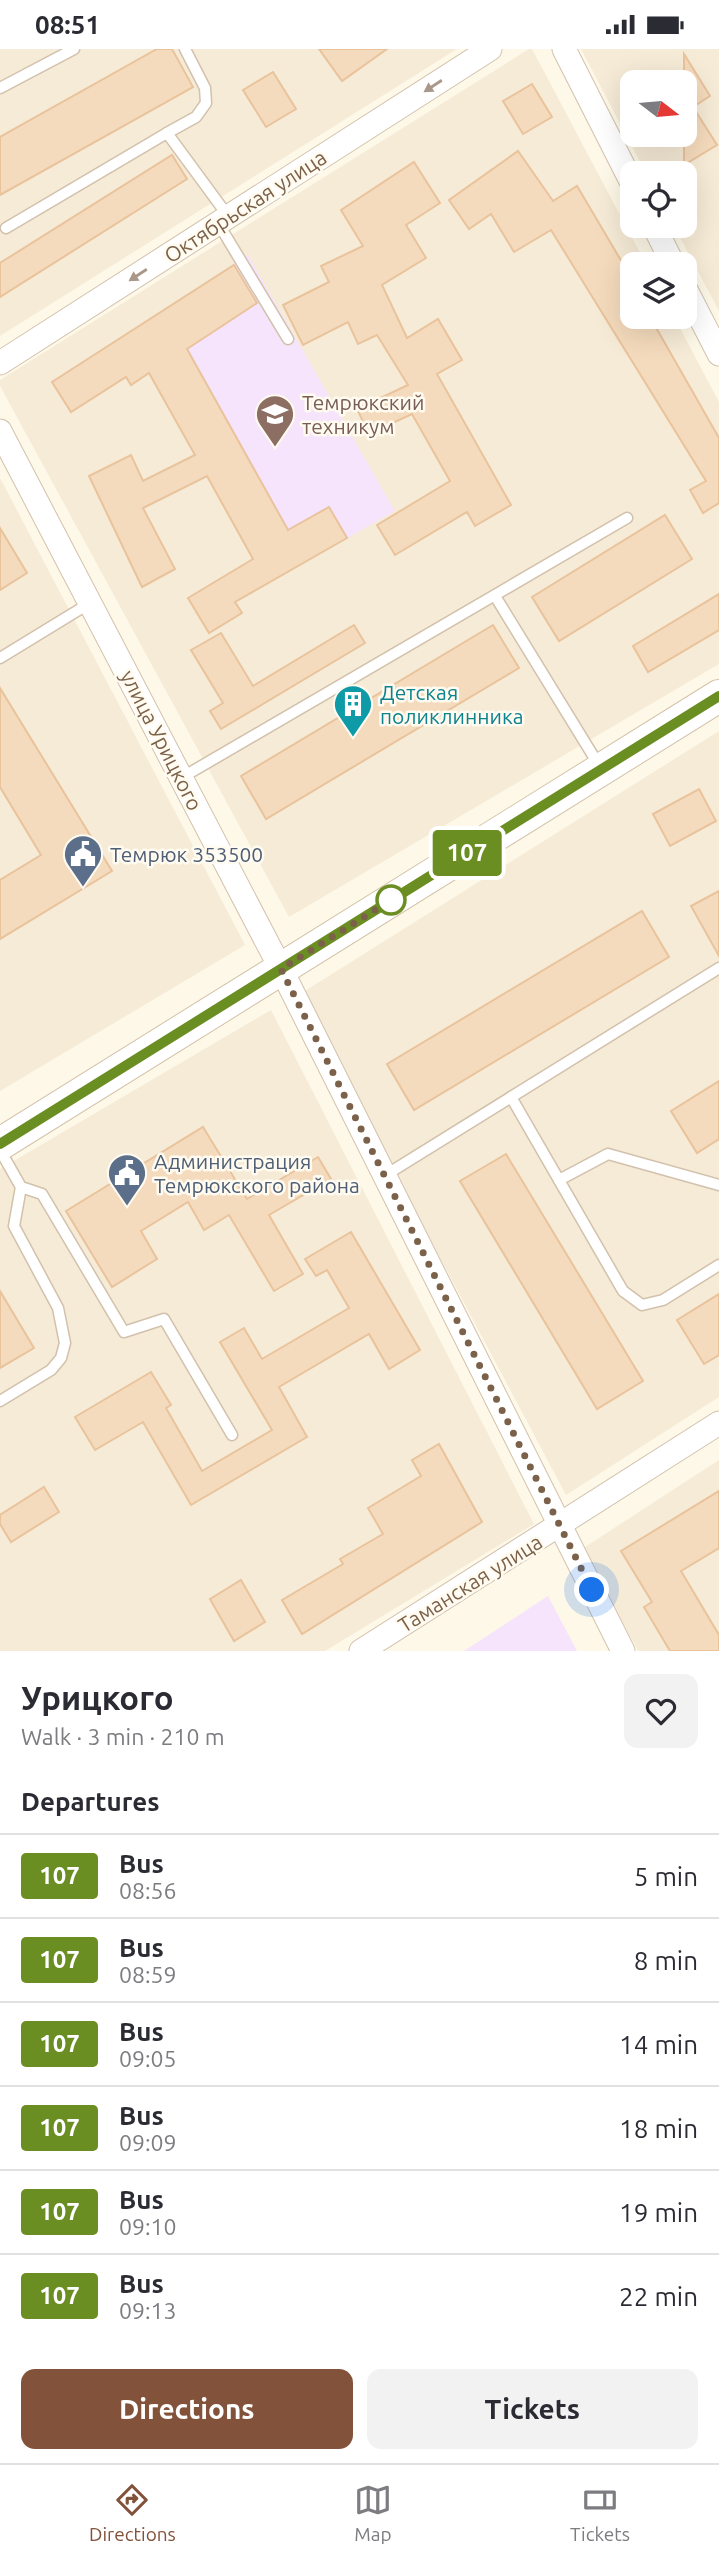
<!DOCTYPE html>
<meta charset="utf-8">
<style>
body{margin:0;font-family:Ubuntu,sans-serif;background:#f2f2f3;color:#2b2b33;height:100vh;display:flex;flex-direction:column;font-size:26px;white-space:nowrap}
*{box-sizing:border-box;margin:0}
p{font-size:23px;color:#7c7c81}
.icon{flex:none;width:38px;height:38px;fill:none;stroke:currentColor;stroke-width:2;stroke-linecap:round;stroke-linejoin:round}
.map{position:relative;height:1602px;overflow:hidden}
.details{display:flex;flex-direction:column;background:#fff;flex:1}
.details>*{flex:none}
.badge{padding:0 14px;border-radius:5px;font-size:24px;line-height:46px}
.needle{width:46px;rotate:106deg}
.fabs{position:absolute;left:620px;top:21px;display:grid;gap:14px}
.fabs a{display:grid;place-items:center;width:77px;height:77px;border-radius:14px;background:#fff;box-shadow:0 7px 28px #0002;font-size:35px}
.you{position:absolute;width:35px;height:35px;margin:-18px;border:5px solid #fff;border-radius:50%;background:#1a73e8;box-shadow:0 0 0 10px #1a73e833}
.map>.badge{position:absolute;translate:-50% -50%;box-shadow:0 0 0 4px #fff}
h2{padding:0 21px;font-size:26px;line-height:63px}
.round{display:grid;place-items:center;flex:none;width:74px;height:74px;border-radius:14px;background:#f2f2f3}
.headline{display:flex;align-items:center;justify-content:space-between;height:119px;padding:0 21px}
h1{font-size:33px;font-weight:700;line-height:52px}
.cta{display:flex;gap:14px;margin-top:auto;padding:14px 21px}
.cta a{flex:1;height:80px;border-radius:14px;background:#83523b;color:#fff;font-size:28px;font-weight:700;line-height:80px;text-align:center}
.cta a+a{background:#f2f2f3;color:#2b2b33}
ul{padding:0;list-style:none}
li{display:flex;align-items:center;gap:21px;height:84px;padding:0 21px;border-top:2px solid #e1e1e2}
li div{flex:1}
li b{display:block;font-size:26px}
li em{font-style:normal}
li .badge{min-width:77px;font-weight:700;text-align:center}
.status{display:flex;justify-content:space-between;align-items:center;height:49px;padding:0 35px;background:#fff;direction:ltr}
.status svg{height:19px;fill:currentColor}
.menu{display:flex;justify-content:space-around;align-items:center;height:98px;border-top:2px solid #e1e1e2;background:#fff;font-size:19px;color:#7c7c81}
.menu a{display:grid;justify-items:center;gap:4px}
.menu .current{color:#83523b}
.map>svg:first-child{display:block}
.residential{fill:#f6ebd6;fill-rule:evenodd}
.education{fill:#f5e4fb}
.building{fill:#f5dbbd;stroke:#e9c39c;stroke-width:2}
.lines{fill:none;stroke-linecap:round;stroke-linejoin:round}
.lane-casing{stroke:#d2c1ac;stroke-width:13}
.street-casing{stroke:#d2c1ac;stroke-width:25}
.secondary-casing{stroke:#d5c2a9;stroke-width:34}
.lane{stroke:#fff;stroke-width:10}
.street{stroke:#fff;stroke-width:23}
.secondary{stroke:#fff;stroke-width:32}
.oneway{fill:#a99889}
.line-casing{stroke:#fff;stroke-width:16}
.line{stroke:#6b8e23;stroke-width:10}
.walk{stroke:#7b6149;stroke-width:7;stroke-dasharray:0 12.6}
.stop-dot{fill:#fff;stroke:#6b8e23;stroke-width:3.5}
.labels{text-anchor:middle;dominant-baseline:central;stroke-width:5;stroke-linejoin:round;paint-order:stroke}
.street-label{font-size:21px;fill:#7b6149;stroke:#fffbf0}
.education-label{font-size:21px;fill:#785e54;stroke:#fffbf0;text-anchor:start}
.culture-label{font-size:21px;fill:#0d838f;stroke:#fffbf0;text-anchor:start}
.service-label{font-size:21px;fill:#4e5e75;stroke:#fffbf0;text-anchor:start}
</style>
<div class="status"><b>08:51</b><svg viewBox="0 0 49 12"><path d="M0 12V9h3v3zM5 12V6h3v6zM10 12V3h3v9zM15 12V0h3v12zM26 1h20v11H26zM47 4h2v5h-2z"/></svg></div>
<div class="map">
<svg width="719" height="1602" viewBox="0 0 719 1602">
<rect width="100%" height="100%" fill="#fef8e8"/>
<!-- residential -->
<g class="residential">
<polygon points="0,0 457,0 0,287"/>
<polygon points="529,0 532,0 646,215 632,215 632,268 674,268 719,353 719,615 289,868 0,337 0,331"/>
<path d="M581,0H719V262L674,177H684V124H646ZM632,33H684V86H632Z"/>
<polygon points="0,429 245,896 0,1042"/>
<polygon points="719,682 719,1348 566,1446 300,945"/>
<polygon points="271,961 534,1475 325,1602 0,1602 0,1120"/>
<polygon points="719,1411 719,1602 638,1602 582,1500"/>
</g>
<!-- education -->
<g class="education">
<polygon points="248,206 395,462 267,535 149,324 107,298"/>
<polygon points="548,1547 577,1602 464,1602"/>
</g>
<!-- building -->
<g class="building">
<polygon points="157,0 172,0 193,38 0,146 0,88"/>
<polygon points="319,0 387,0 342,32"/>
<polygon points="684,5 710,47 693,58 717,96 684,116"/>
<polygon points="273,23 296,60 266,78 243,41"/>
<polygon points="532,35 552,68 523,85 503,52"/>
<polygon points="518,102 553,152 577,137 632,230 632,268 650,268 719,389 719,454 703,464 690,441 706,432 551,181 514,203 491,165 469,180 449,151"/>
<polygon points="172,106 187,130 0,248 0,214"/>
<polygon points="414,113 440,154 406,176 426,209 382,236 407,289 438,270 462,311 437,325 511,456 475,477 467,463 395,506 377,476 450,432 412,365 369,385 357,360 408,336 377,286 358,295 348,273 303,296 283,256 329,233 321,217 363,197 341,161"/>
<polygon points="234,216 257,254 187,300 288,481 329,458 347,489 235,553 242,564 209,584 188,549 253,510 207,427 143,459 175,520 142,538 89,427 131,406 143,432 195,406 149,324 131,336 126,328 71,363 52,333"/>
<polygon points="665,466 692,510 559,592 532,548"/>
<polygon points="0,479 27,524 0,541"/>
<polygon points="719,545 719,581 648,623 633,597"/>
<polygon points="354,576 365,594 221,680 210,662 223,654 191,601 221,584 253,637"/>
<polygon points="493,576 519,619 266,770 241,727"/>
<polygon points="0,639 112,822 0,890 0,831 41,806 0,738"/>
<polygon points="699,740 716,772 670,797 653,765"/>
<polygon points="719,842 719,907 691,857"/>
<polygon points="642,862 669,908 414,1061 387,1015"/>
<polygon points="719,1032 719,1090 697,1104 671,1062"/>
<polygon points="203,1078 247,1150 318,1108 331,1130 269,1166 303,1225 274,1242 229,1166 204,1181 188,1153 141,1182 157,1210 112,1238 66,1162"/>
<polygon points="506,1105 643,1332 597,1360 460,1132"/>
<polygon points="351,1183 420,1301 389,1320 369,1285 279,1338 307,1388 191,1456 143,1373 95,1401 75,1368 151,1323 171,1356 166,1359 202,1422 272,1381 220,1293 244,1279 262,1310 349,1259 327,1221 316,1227 305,1210"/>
<polygon points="0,1242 34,1299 0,1319"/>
<polygon points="719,1245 719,1306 704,1315 677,1271"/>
<polygon points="439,1395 482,1473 302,1585 282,1551 343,1515 340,1510 383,1485 368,1459 421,1427 412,1411"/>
<polygon points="44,1438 59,1463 11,1493 0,1475 0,1466"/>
<polygon points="719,1442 719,1499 681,1522 719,1586 719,1602 670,1602 644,1558 652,1553 621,1502"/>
<polygon points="241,1531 265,1573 234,1592 210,1550"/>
</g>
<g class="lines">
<!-- lane casing -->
<g class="lane-casing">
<g id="lane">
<polyline points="0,39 74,0"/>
<polyline points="167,84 196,68 206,54 205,39 185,0"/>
<polyline points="218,174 288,290"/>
<polyline points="6,179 167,84 228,167"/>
<polyline points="495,547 600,718"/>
<polyline points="0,609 90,554"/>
<polyline points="181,729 627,469"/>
<polyline points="511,1048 623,1242 642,1256 663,1251 719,1216"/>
<polyline points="0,1101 21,1138 42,1145 124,1283 164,1270 232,1386"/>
<polyline points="384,1127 719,919"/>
<polyline points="559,1131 608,1105 719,1136"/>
<polyline points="0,1352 51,1321 61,1309 65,1294 58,1259 14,1177 21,1138"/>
</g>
</g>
<!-- street casing -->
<g class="street-casing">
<g id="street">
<polyline points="564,0 632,134"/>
<polyline points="654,177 673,215"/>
<polyline points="684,237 719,305"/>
<polyline points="0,314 490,0"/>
<polyline points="0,382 281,920 623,1602"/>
<polyline points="361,1602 719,1374"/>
</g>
</g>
<!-- secondary casing -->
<g class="secondary-casing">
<polyline id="secondary" points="0,1095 719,647"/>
</g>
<!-- lane -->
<use href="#lane" class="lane"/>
<!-- street -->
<use href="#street" class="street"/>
<!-- secondary -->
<use href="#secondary" class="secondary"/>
</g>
<!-- one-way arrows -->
<defs><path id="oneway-solid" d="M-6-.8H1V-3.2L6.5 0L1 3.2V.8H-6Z" transform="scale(1.75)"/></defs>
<g class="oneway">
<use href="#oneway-solid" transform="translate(433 37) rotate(147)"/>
<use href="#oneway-solid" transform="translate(138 226) rotate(147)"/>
</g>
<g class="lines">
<!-- line casing -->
<g class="line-casing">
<polyline id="line" points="0,1095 719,647"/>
</g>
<!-- line -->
<use href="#line" class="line"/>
<!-- walk -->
<polyline class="walk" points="391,851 399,846 281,920 592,1541"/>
</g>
<!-- icons -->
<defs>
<g id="university-pin" transform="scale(2.0125)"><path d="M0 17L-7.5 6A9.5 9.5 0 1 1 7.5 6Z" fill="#8d6e63" stroke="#fffbf0"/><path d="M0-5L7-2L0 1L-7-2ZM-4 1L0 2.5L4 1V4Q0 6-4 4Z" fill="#fff"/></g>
<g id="building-pin" transform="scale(2.0125)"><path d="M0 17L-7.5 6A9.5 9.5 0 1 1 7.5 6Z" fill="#0f9aa8" stroke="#fffbf0"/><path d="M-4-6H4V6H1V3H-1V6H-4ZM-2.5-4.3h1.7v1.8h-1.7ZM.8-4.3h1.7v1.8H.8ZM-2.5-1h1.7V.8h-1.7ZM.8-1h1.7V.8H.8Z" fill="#fff"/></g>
<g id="civic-pin" transform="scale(2.0125)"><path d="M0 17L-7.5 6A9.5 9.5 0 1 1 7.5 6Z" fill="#5c6f8a" stroke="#fffbf0"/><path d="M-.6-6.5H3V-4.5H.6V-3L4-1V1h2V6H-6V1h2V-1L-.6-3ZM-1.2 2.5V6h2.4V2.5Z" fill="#fff"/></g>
</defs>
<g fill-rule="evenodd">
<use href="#university-pin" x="275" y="365"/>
<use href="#building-pin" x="353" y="655"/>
<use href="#civic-pin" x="83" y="805"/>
<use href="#civic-pin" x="127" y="1124"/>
</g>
<!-- markers -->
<circle class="stop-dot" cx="391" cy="851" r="14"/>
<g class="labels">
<!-- street labels -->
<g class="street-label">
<text transform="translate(245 157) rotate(-33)">Октябрьская улица</text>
<text transform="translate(162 691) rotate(63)">улица Урицкого</text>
<text transform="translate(470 1534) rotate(-32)">Таманская улица</text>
</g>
<!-- education labels -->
<g class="education-label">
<text x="302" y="353">Темрюкский<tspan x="302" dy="24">техникум</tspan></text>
</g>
<!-- culture labels -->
<g class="culture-label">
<text x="380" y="643">Детская<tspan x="380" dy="24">поликлинника</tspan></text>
</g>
<!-- service labels -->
<g class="service-label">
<text x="110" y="805">Темрюк 353500</text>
<text x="154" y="1112">Администрация<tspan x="154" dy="24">Темрюкского района</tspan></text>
</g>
</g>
</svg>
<div class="fabs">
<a><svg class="needle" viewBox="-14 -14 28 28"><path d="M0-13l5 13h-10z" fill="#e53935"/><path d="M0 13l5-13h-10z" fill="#7c7c81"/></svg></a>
<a><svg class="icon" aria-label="locate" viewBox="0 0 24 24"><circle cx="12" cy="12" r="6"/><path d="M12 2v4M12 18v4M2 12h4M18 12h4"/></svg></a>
<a><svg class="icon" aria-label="layers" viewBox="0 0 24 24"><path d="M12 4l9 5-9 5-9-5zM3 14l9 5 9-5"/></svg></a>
</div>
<div class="you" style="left:592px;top:1541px"></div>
<b class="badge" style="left:467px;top:804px;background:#6b8e23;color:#fff">107</b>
</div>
<section class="details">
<div class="headline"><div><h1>Урицкого</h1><p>Walk · 3 min · 210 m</p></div><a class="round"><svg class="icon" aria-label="heart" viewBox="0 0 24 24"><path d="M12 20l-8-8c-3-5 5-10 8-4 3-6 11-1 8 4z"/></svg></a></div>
<h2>Departures</h2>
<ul>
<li><span class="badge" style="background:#6b8e23;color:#fff">107</span><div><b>Bus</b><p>08:56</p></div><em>5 min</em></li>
<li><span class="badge" style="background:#6b8e23;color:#fff">107</span><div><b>Bus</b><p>08:59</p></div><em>8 min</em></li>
<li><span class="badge" style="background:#6b8e23;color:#fff">107</span><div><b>Bus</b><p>09:05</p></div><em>14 min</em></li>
<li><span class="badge" style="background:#6b8e23;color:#fff">107</span><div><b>Bus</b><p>09:09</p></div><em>18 min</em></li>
<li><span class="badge" style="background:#6b8e23;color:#fff">107</span><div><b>Bus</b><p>09:10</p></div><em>19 min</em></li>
<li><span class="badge" style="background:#6b8e23;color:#fff">107</span><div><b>Bus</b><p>09:13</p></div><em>22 min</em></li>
</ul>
<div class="cta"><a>Directions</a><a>Tickets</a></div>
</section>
<nav class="menu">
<a class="current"><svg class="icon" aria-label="directions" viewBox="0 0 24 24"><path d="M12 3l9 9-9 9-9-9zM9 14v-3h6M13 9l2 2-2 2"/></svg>Directions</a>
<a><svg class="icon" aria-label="map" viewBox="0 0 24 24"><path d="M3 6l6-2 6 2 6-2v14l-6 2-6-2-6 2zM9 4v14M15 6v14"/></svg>Map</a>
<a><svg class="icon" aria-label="tickets" viewBox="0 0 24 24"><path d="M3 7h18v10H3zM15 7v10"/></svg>Tickets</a>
</nav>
